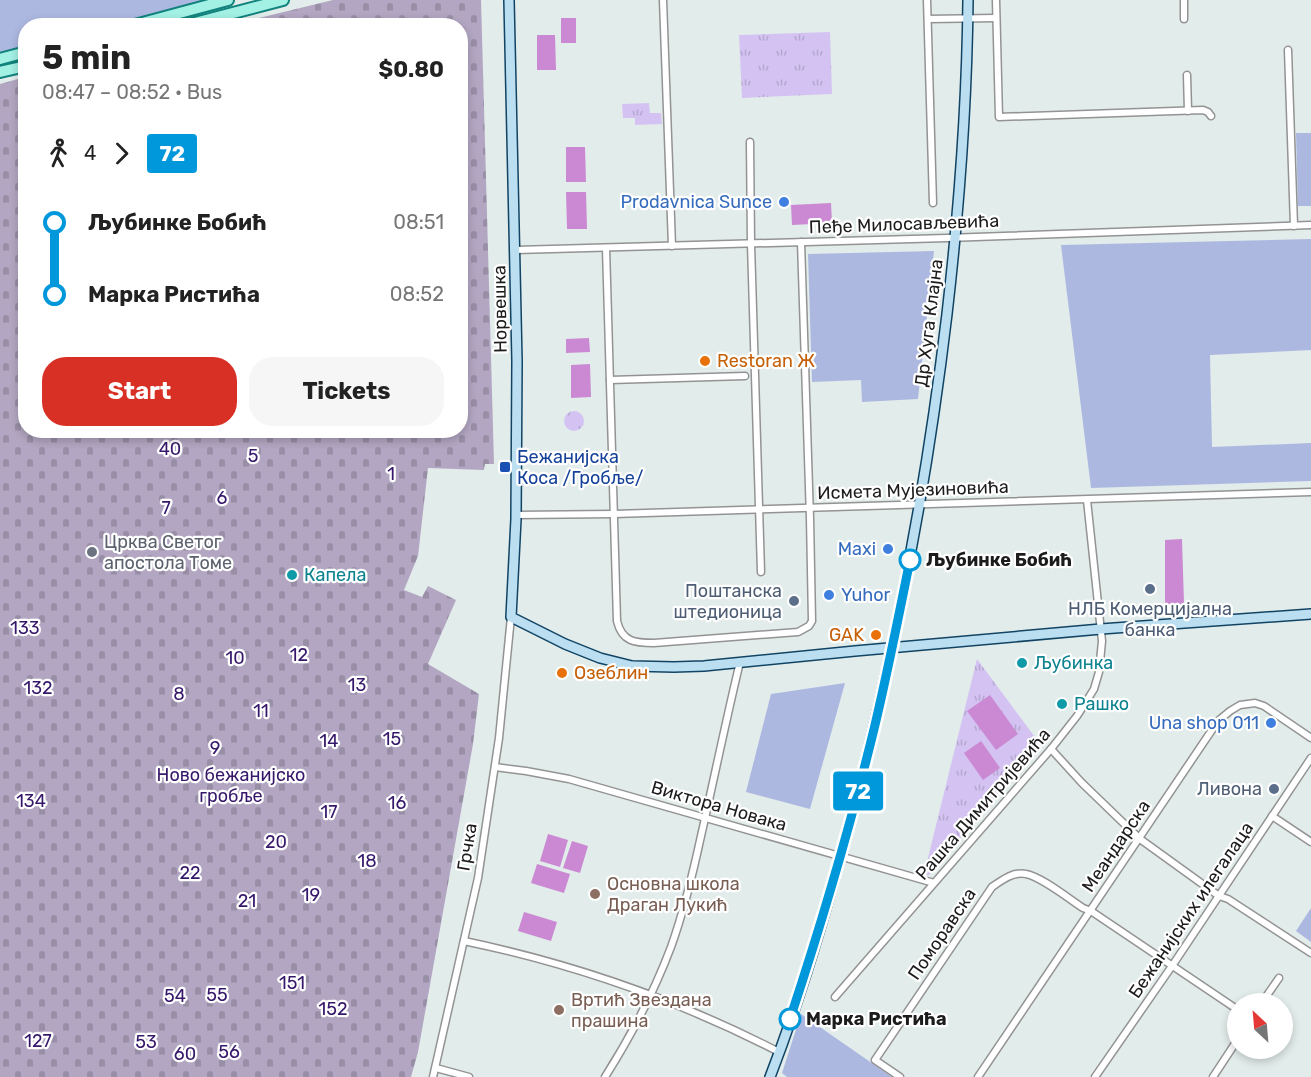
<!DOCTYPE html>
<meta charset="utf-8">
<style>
body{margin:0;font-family:Rubik,sans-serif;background:#f6f6f6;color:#222;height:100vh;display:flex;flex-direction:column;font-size:22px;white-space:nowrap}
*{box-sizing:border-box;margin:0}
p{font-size:20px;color:#767676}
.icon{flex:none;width:33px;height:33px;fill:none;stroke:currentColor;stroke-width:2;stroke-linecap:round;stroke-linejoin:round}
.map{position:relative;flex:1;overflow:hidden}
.panel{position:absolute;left:18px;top:18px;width:450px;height:420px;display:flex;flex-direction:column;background:#fff;border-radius:24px;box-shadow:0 3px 9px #0003}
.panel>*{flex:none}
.badge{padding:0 12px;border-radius:4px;font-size:21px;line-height:39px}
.needle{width:39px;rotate:334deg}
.tools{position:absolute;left:1227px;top:993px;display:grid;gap:12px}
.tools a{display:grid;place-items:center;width:66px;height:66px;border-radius:50%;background:#fff;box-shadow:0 3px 9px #0003;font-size:30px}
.map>.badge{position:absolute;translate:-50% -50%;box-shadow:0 0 0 3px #fff}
.legs{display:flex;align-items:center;gap:9px;height:66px;padding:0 24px;font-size:20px}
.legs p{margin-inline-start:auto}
.overview{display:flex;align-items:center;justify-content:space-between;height:102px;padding:0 24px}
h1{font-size:33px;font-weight:700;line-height:45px}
.button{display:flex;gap:12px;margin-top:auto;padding:12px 24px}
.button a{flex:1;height:69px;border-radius:24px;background:#d93025;color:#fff;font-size:24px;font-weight:700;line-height:69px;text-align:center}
.button a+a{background:#f6f6f6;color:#222}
ul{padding:0 24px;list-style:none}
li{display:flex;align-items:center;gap:21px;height:72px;font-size:22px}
li i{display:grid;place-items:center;width:9px;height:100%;margin:0 8px;background:currentColor}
li i::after{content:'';width:15px;height:15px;margin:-8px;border:4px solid;border-radius:50%;background:#fff}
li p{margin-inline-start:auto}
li:first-child i{background:linear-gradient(#0000 50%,currentColor 0)}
li:last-child i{background:linear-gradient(currentColor 50%,#0000 0)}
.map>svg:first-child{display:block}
.grass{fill:#adb8e1}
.cemetery{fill:url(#cemetery-stones)}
.park{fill:url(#park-tufts)}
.pitch{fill:#ca89d2}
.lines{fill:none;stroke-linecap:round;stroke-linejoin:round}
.street-casing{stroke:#939393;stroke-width:9}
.secondary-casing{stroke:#114464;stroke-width:12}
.primary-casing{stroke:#11827c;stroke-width:14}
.street{stroke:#fff;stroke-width:6}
.secondary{stroke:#bbdff1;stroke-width:9}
.primary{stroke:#a3f0e4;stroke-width:10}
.line-1-casing{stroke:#fff;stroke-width:14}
.line-1{stroke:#0098da;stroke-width:9}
.shop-dot{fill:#3f7fe0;stroke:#fff;stroke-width:2}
.food-dot{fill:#e8710a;stroke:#fff;stroke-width:2}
.transit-dot{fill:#1a4fb4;stroke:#fff;stroke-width:2}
.worship-dot{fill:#6b7280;stroke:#fff;stroke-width:2}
.stop-1-dot{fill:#fff;stroke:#0098da;stroke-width:3}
.culture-dot{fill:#0f9aa8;stroke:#fff;stroke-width:2}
.service-dot{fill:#5c6f8a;stroke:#fff;stroke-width:2}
.education-dot{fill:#8d6e63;stroke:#fff;stroke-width:2}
.labels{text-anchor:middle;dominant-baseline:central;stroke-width:4.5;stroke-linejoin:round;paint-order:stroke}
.shop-label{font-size:18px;fill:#366cbe;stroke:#fff;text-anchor:end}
.street-label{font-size:18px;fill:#1c1c1c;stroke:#fff}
.food-label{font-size:18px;fill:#c56008;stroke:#fff;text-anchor:start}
.park-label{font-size:18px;fill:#36186b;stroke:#fff}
.transit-label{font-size:18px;fill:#164399;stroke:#fff;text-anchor:start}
.worship-label{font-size:18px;fill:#5b616d;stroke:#fff;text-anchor:start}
.stop-label{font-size:18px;font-weight:bold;fill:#1c1c1c;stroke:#fff;text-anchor:start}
.culture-label{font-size:18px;fill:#0d838f;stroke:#fff;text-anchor:start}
.service-label{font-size:18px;fill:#4e5e75;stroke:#fff;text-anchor:end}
.education-label{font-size:18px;fill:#785e54;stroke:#fff;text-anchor:start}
</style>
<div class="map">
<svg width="1311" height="1077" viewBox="0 0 1311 1077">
<defs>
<pattern id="cemetery-stones" width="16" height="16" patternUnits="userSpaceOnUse" patternTransform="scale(1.5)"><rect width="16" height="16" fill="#b2a6c2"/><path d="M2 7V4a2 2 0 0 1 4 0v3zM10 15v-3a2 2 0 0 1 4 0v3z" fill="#988ea6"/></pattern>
<pattern id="park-tufts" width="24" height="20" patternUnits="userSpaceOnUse" patternTransform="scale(1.5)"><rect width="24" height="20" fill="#d4c3f2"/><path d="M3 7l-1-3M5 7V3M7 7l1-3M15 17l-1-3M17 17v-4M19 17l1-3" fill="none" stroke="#b5a7cf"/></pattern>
</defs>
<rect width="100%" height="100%" fill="#e2eceb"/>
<!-- grass -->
<g class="grass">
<polygon points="0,0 206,0 110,25 26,26 25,48 0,55"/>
<polygon points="1296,133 1311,133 1311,206 1298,206"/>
<polygon points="1311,239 1311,350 1210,355 1212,447 1311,443 1311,481 1091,488 1061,245"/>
<polygon points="934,251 918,399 862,402 861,380 812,382 808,254"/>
<polygon points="845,683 810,809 746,792 771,694"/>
<polygon points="1311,908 1311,942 1296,931"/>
<polygon points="801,1014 892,1077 787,1077 782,1073"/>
</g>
<!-- cemetery -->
<polygon class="cemetery" points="333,0 481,0 494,464 485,464 484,470 428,468 418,556 404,590 422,597 428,586 456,600 428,664 479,694 473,744 418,1052 411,1077 0,1077 0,84 25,77 26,430 460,430 460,26 231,25"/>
<!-- park -->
<g class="park">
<polygon points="830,32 832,94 742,98 739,35"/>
<polygon points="649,103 650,113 661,113 662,124 635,125 635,118 623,118 622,104"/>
<circle cx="574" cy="421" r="10"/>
<polygon points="977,659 1040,744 929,875 924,874"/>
</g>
<!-- pitch -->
<g class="pitch">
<rect x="561" y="18" width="15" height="25"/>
<polygon points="537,35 555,35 556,70 537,70"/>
<polygon points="566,147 585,147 586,182 566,182"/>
<polygon points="566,192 586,192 587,229 567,229"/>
<polygon points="831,203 832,223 792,225 791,205"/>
<polygon points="589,338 590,352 566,353 566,339"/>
<polygon points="590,364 591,397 571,398 571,365"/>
<polygon points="1182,539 1184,604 1165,604 1165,540"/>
<polygon points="990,695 1018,734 996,750 967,711"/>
<polygon points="981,741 1000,768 983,780 964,753"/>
<polygon points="548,834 568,840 560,867 540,861"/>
<polygon points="572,841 588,846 580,873 563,868"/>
<polygon points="537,864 570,874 564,893 531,883"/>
<polygon points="524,912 557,922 551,941 518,931"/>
</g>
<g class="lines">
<!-- street casing -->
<g class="street-casing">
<g id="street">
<polyline points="663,0 672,246"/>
<polyline points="927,0 933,203"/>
<polyline points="996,0 999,117 1203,110 1208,112 1211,116"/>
<polyline points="1184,0 1184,19"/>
<polyline points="928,19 996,18"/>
<polyline points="1288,50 1294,226"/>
<polyline points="1187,75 1188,111"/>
<polyline points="750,142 751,244 761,572"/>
<path d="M606,248L617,621C622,642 635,643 654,643L798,632L809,626L812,621L810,518L801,242"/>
<polyline points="516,250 947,238 1311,225"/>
<polyline points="610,380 745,376"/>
<polyline points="516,515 614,514 1311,492"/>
<polyline points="1051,749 1082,783 1140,839 1219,896 1228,899 1311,953"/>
<polyline points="495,767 526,771 569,779 934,883"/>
<polyline points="1272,816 1311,842"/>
<path d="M464,941C574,964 680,1001 779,1052"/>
<polyline points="835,997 1051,749 1077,716 1086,702 1094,689 1099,672 1102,641 1087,500"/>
<polyline points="1261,1004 1279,978"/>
<polyline points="436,1068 469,1077"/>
<polyline points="433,1077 478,878 499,738 511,617"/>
<path d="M605,1077C631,1036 654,992 671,947C684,911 693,873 701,836C714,779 726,720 740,662"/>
<path d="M900,1077L875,1060L992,887C1002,880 1014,871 1026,874C1042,877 1069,899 1083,908L1091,911L1238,1010"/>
<polyline points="978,1077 1218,721 1230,711 1240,705 1255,703 1264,706 1311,738"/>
<polyline points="1095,1077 1172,966 1311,758"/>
<polyline points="1213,1077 1238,1039"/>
</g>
</g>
<!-- secondary casing -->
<g class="secondary-casing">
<g id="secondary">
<polyline points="509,0 517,361 516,519 511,617 565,644 600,658 632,666 674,667 704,666 855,651 1101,629 1311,614"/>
<path d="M770,1077C806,984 834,883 859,787C899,631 928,474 947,314C959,210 967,105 968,0"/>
</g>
</g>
<!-- primary casing -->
<g class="primary-casing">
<g id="primary">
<polyline points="131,26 228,0"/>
<polyline points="183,26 283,0"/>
<polyline points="0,59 26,52"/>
<polyline points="0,72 26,66"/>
</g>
</g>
<!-- street -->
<use href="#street" class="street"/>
<!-- secondary -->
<use href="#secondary" class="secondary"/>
<!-- primary -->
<use href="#primary" class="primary"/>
</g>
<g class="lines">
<!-- line-1 casing -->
<g class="line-1-casing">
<path id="line-1" d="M790,1019C822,922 851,824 875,725C888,670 899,615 910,560"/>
</g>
<!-- line-1 -->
<use href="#line-1" class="line-1"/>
</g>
<!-- markers -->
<g class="shop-dot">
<circle cx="784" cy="202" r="6"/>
<circle cx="888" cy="549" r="6"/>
<circle cx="829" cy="595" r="6"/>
<circle cx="1271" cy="723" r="6"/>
</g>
<g class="food-dot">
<circle cx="705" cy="361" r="6"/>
<circle cx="876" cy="635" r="6"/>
<circle cx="562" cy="673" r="6"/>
</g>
<rect class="transit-dot" x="499" y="461" width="12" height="12" rx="3"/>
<circle class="worship-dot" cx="92" cy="552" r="6"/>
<g class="stop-1-dot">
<circle cx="910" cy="560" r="10"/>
<circle cx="790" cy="1019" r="10"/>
</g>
<g class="culture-dot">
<circle cx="292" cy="575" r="6"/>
<circle cx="1022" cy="663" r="6"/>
<circle cx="1062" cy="704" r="6"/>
</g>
<g class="service-dot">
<circle cx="1150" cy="589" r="6"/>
<circle cx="794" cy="601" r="6"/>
<circle cx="1274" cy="789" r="6"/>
</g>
<g class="education-dot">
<circle cx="595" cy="894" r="6"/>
<circle cx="559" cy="1010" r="6"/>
</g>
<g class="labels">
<!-- shop labels -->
<g class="shop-label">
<text x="772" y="202">Prodavnica Sunce</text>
<text x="876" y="549">Maxi</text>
<text x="841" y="595" text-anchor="start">Yuhor</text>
<text x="1259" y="723">Una shop 011</text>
</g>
<!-- street labels -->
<g class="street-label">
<text transform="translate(904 224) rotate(-2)">Пеђе Милосављевића</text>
<text transform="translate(500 309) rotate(-91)">Норвешка</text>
<text transform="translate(929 323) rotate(-83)">Др Хуга Клајна</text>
<text transform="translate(913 490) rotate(-2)">Исмета Мујезиновића</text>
<text transform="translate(983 804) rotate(-49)">Рашка Димитријевића</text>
<text transform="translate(719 806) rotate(16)">Виктора Новака</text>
<text transform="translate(1116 846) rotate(-56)">Меандарска</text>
<text transform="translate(467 847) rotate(-81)">Грчка</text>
<text transform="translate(1191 910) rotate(-56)">Бежанијских илегалаца</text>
<text transform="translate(942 934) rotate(-56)">Поморавска</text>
</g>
<!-- food labels -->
<g class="food-label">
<text x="717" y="361">Restoran Ж</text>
<text x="864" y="635" text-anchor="end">GAK</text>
<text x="574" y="673">Озеблин</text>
</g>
<!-- park labels -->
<g class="park-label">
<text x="170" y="449">40</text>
<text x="253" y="456">5</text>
<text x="391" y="474">1</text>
<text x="222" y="498">6</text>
<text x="166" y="508">7</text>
<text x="25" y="628">133</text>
<text x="299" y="655">12</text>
<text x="235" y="658">10</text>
<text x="357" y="685">13</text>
<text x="38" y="688">132</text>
<text x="179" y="694">8</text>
<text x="261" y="711">11</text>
<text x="392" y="739">15</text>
<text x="329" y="741">14</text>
<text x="215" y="748">9</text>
<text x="231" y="775">Ново бежанијско<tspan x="231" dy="21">гробље</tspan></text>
<text x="31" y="801">134</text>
<text x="397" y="803">16</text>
<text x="329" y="812">17</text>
<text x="276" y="842">20</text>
<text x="367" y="861">18</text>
<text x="190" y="873">22</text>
<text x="311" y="895">19</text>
<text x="247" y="901">21</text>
<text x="292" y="983">151</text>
<text x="217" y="995">55</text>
<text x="175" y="996">54</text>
<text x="333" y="1009">152</text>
<text x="38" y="1041">127</text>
<text x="146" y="1042">53</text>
<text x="229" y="1052">56</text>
<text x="185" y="1054">60</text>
</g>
<!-- transit labels -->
<g class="transit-label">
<text x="517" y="457">Бежанијска<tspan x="517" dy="21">Коса /Гробље/</tspan></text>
</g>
<!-- worship labels -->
<g class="worship-label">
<text x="104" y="542">Црква Светог<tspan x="104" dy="21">апостола Томе</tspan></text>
</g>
<!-- stop labels -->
<g class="stop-label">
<text x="926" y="560">Љубинке Бобић</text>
<text x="806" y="1019">Марка Ристића</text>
</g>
<!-- culture labels -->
<g class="culture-label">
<text x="304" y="575">Капела</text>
<text x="1034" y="663">Љубинка</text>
<text x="1074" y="704">Рашко</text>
</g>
<!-- service labels -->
<g class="service-label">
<text x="782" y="591">Поштанска<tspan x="782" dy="21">штедионица</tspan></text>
<text x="1150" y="609" text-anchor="middle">НЛБ Комерцијална<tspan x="1150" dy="21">банка</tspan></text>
<text x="1262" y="789">Ливона</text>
</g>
<!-- education labels -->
<g class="education-label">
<text x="607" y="884">Основна школа<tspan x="607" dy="21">Драган Лукић</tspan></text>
<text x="571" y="1000">Вртић Звездана<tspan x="571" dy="21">прашина</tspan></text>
</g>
</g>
</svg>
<div class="tools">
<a><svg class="needle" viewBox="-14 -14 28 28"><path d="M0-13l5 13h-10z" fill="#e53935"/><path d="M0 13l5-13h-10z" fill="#767676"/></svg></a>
</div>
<b class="badge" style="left:858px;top:791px;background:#0098da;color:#fff">72</b>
<section class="panel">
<div class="overview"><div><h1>5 min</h1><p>08:47 – 08:52 · Bus</p></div><b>$0.80</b></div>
<div class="legs"><svg class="icon" aria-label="walk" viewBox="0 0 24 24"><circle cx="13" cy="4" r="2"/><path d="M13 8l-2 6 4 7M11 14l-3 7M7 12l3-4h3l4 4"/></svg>4<svg class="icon" aria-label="forward" viewBox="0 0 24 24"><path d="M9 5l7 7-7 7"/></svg><b class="badge" style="background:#0098da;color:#fff">72</b></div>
<ul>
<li><i style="color:#0098da"></i><b>Љубинке Бобић</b><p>08:51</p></li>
<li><i style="color:#0098da"></i><b>Марка Ристића</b><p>08:52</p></li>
</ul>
<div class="button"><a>Start</a><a>Tickets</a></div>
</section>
</div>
